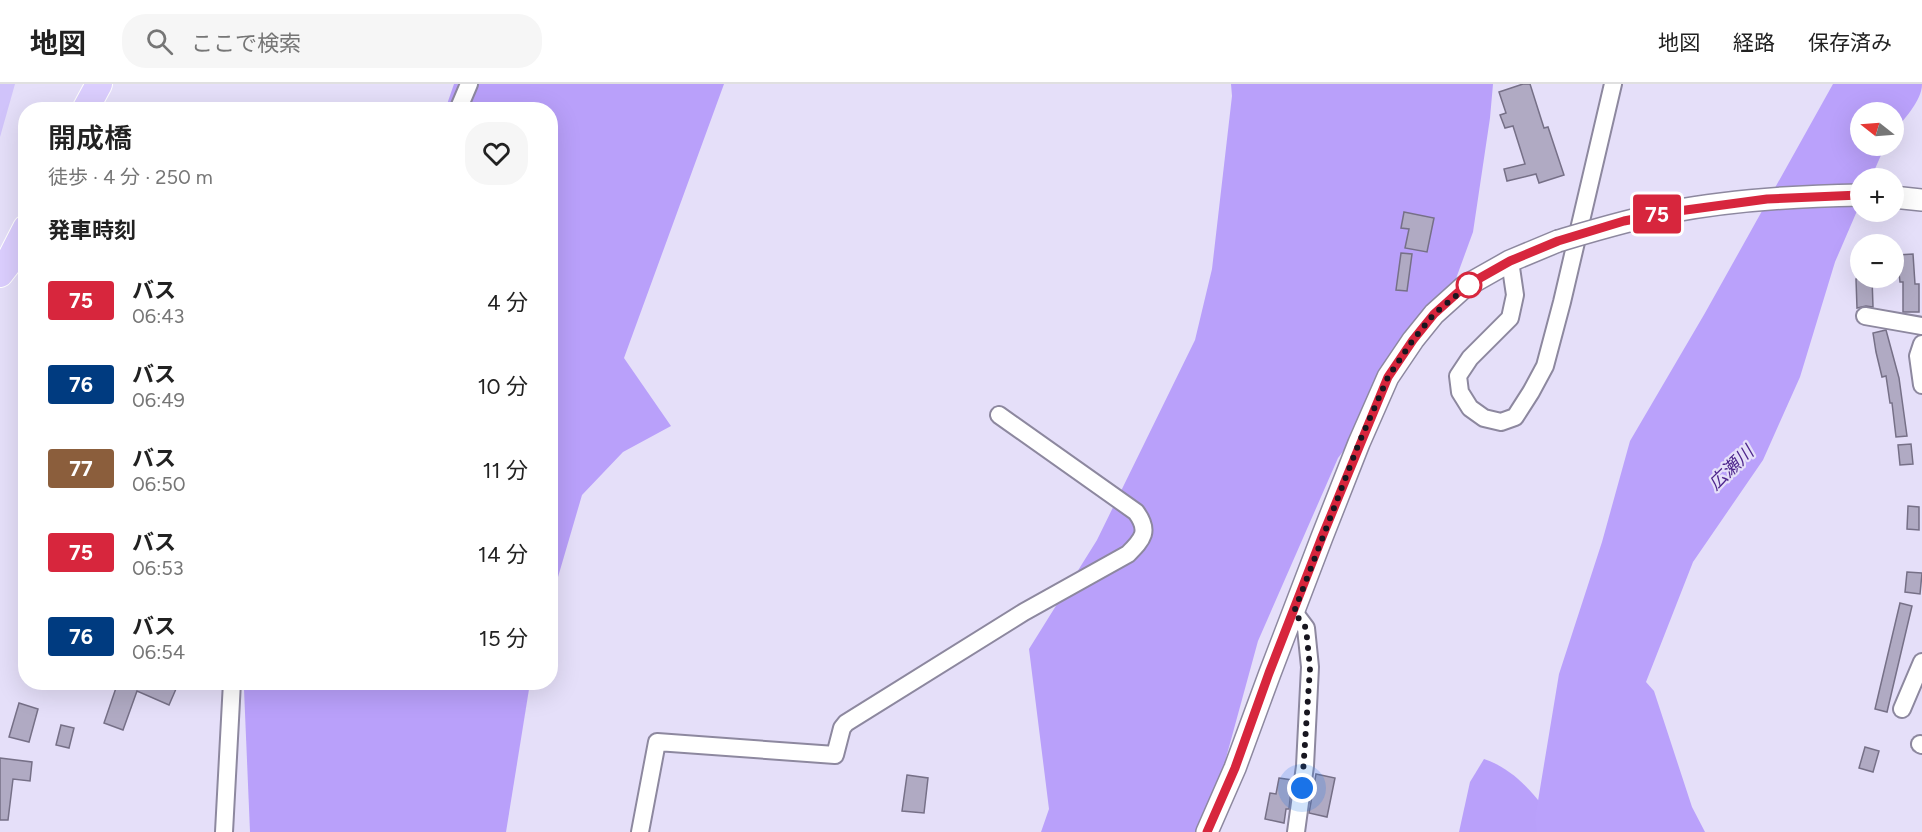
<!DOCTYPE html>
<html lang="ja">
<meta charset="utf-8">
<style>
body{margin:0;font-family:Figtree,"Noto Sans JP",sans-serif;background:#f6f6f6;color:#222;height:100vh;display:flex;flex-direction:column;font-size:22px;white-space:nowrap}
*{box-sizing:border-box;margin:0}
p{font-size:20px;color:#767676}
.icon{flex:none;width:33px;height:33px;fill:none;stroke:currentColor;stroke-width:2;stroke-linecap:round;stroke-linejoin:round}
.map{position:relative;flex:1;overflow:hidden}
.drawer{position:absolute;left:18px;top:18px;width:540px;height:588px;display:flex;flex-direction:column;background:#fff;border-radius:24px;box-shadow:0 6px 24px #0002}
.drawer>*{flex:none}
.badge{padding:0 12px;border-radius:4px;font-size:21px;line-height:39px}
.needle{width:39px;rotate:287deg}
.buttons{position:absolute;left:1850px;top:18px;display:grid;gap:12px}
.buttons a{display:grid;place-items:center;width:54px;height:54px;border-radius:50%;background:#fff;box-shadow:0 6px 24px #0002;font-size:30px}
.you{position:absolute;width:30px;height:30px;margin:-15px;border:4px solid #fff;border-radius:50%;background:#1a73e8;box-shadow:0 0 0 9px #1a73e833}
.map>.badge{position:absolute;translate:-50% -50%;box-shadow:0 0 0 3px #fff}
h2{padding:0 30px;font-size:22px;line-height:54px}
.round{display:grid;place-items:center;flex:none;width:63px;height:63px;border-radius:24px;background:#f6f6f6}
.summary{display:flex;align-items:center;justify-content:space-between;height:102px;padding:0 30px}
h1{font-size:28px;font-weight:600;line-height:45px}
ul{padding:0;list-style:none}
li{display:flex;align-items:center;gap:18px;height:84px;padding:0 30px}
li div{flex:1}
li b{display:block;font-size:22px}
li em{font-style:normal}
li .badge{min-width:66px;font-weight:700;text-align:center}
header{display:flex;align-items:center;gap:36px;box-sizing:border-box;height:84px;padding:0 30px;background:#fff;border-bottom:2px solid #e0e0e0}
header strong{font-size:28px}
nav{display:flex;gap:33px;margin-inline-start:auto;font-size:21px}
.search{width:420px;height:54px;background:#f6f6f6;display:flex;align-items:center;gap:15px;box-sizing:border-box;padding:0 21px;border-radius:24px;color:#767676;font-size:22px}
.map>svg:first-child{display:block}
.green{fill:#d0c3fa}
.forest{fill:#b9a0fa}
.water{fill:#baa1fb}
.building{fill:#b0aac3;stroke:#767087;stroke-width:1.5}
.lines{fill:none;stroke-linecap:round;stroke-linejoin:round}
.minor-casing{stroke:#8d889f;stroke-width:20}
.tertiary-casing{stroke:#8d889f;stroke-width:24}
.primary-casing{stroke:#fff;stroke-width:28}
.minor{stroke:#fff;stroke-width:16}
.tertiary{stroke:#fff;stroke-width:21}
.primary{stroke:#dbcefe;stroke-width:26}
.tertiary-bridge-casing{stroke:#8d889f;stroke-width:24;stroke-linecap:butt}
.tertiary-bridge{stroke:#fff;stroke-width:21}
.line-casing{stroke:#fff;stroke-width:14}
.line{stroke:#d7263d;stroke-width:9}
.walk{stroke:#18161f;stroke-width:6;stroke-dasharray:0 10.8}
.stop-dot{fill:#fff;stroke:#d7263d;stroke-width:3}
.labels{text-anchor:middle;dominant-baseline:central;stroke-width:4.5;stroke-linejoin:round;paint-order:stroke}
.water-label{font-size:18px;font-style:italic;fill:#4e268c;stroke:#e5dff9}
</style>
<header>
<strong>地図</strong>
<div class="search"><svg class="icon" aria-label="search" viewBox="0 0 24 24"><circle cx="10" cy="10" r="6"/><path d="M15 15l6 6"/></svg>ここで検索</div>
<nav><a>地図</a><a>経路</a><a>保存済み</a></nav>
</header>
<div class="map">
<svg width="1922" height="748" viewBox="0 0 1922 748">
<rect width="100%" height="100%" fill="#e5dff9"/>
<!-- green -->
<polygon class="green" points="0,0 15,0 0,53"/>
<!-- forest -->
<g class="forest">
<polygon points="454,0 724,0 624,274 671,342 623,368 582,411 551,517 550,26 445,26"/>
<polygon points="1231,0 1493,0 1490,34 1473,148 1450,211 1434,230 1408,283 1338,374 1258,557 1226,674 1212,748 1041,748 1049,725 1029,565 1097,456 1195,256 1212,185 1232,12"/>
<polygon points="246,599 530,599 506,748 250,748 244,605"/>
<path d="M1484,675C1516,685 1544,719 1559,748H1459L1470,698Z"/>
</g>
<!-- water -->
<path class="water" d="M1833,0H1922C1922,17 1903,36 1893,49V28H1860V62H1885L1871,94H1860V120L1835,178L1800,293L1763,376L1693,478L1646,598L1654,607L1692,723L1705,748H1537L1535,735L1559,590L1602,458L1630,357L1705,229Z"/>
<!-- building -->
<g class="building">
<polygon points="1523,0 1530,0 1544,44 1548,43 1564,91 1539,99 1536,90 1507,97 1504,85 1525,80 1513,42 1505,44 1500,31 1506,29 1499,8"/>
<polygon points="1404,128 1434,134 1427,168 1405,164 1409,145 1401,144"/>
<polygon points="1401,169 1412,170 1407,207 1396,206"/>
<polygon points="1913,170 1915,200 1919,200 1919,228 1903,228 1903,198 1900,198 1897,171"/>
<polygon points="1872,194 1873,223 1866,222 1857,224 1856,195"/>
<polygon points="1886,246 1899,294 1907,352 1896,353 1892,319 1890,319 1886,292 1882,293 1876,268 1873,249"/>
<polygon points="1911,360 1913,380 1900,381 1898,361"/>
<polygon points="1908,422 1919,423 1919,446 1907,445"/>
<polygon points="1907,488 1922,489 1920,510 1905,508"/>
<polygon points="1900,519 1912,522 1887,628 1875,625"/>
<polygon points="118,598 160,598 176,605 169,621 137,607 123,646 104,639"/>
<polygon points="19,619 38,625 29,658 9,653"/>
<polygon points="61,641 74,644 69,664 56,661"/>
<polygon points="1865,663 1879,667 1873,688 1859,684"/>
<polygon points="0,674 32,678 30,697 13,695 8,736 0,736"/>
<polygon points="1316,690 1335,694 1327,733 1309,729"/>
<polygon points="907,691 928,694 924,729 902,727"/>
<polygon points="1279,694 1292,696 1289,725 1286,725 1284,739 1265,735 1270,709 1276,710"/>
</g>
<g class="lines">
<!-- minor casing -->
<g class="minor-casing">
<g id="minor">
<polyline points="458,26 469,0"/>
<polyline points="1510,177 1515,211 1510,234 1470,274 1458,292 1460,308 1470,324 1484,334 1501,338 1515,333 1531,308 1545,282 1562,218 1613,0"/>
<polyline points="1865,232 1922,242"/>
<polyline points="1922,260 1918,272 1922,301"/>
<polyline points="1294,528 1306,544 1310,583 1305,682 1296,748"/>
<polyline points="1902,625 1922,578"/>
<polyline points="1920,660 1922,661"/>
<polyline points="224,748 232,598"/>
<path d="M640,748L657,658L835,671L842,644L846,639L1024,528L1128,470C1143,455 1150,447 1136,428L999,331"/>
</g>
</g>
<!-- tertiary casing -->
<g class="tertiary-casing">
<g id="tertiary">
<polyline points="1893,113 1922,116"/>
<polyline points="1207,748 1235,684 1270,589 1322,453 1359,359 1388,293 1413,256 1434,230 1464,203 1510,177 1558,157"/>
</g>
</g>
<!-- primary casing -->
<g class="primary-casing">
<g id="primary">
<polyline points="85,26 99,0"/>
<polyline points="0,190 7,181 26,144"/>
</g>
</g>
<!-- minor -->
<use href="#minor" class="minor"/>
<!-- tertiary -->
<use href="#tertiary" class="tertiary"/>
<!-- primary -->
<use href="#primary" class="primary"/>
<!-- tertiary-bridge casing -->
<g class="tertiary-bridge-casing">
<path id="tertiary-bridge" d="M1558,157C1595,146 1631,135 1669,128C1731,116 1796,112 1860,111"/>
</g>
<!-- tertiary-bridge -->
<use href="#tertiary-bridge" class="tertiary-bridge"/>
</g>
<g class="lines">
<!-- line casing -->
<g class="line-casing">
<polyline id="line" points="1207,748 1235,684 1269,589 1322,453 1388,293 1413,256 1434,230 1464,203 1510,177 1558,157 1624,137 1671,128 1767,115 1860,111"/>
</g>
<!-- line -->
<use href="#line" class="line"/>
<!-- walk -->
<polyline class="walk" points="1302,704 1310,584 1306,544 1294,528 1359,359 1388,293 1413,256 1434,230 1469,201"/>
</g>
<!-- markers -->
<circle class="stop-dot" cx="1469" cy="201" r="12"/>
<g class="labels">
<!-- water labels -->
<g class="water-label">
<text transform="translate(1731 384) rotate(-44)">広瀬川</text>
</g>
</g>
</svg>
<div class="buttons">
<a><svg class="needle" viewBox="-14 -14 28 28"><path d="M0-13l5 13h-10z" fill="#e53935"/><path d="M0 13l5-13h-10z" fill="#767676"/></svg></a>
<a>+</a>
<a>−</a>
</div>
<div class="you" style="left:1302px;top:704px"></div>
<b class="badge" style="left:1657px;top:130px;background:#d7263d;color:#fff">75</b>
<section class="drawer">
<div class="summary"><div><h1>開成橋</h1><p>徒歩 · 4 分 · 250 m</p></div><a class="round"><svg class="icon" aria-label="heart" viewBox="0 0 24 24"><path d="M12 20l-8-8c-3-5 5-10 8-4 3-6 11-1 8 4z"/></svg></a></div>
<h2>発車時刻</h2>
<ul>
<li><span class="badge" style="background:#d7263d;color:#fff">75</span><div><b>バス</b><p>06:43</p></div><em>4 分</em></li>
<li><span class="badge" style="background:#003b80;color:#fff">76</span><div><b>バス</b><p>06:49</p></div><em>10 分</em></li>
<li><span class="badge" style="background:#8b5e3c;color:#fff">77</span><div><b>バス</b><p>06:50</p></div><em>11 分</em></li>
<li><span class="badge" style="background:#d7263d;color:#fff">75</span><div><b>バス</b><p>06:53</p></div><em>14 分</em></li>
<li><span class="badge" style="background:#003b80;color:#fff">76</span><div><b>バス</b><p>06:54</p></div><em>15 分</em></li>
</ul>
</section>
</div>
